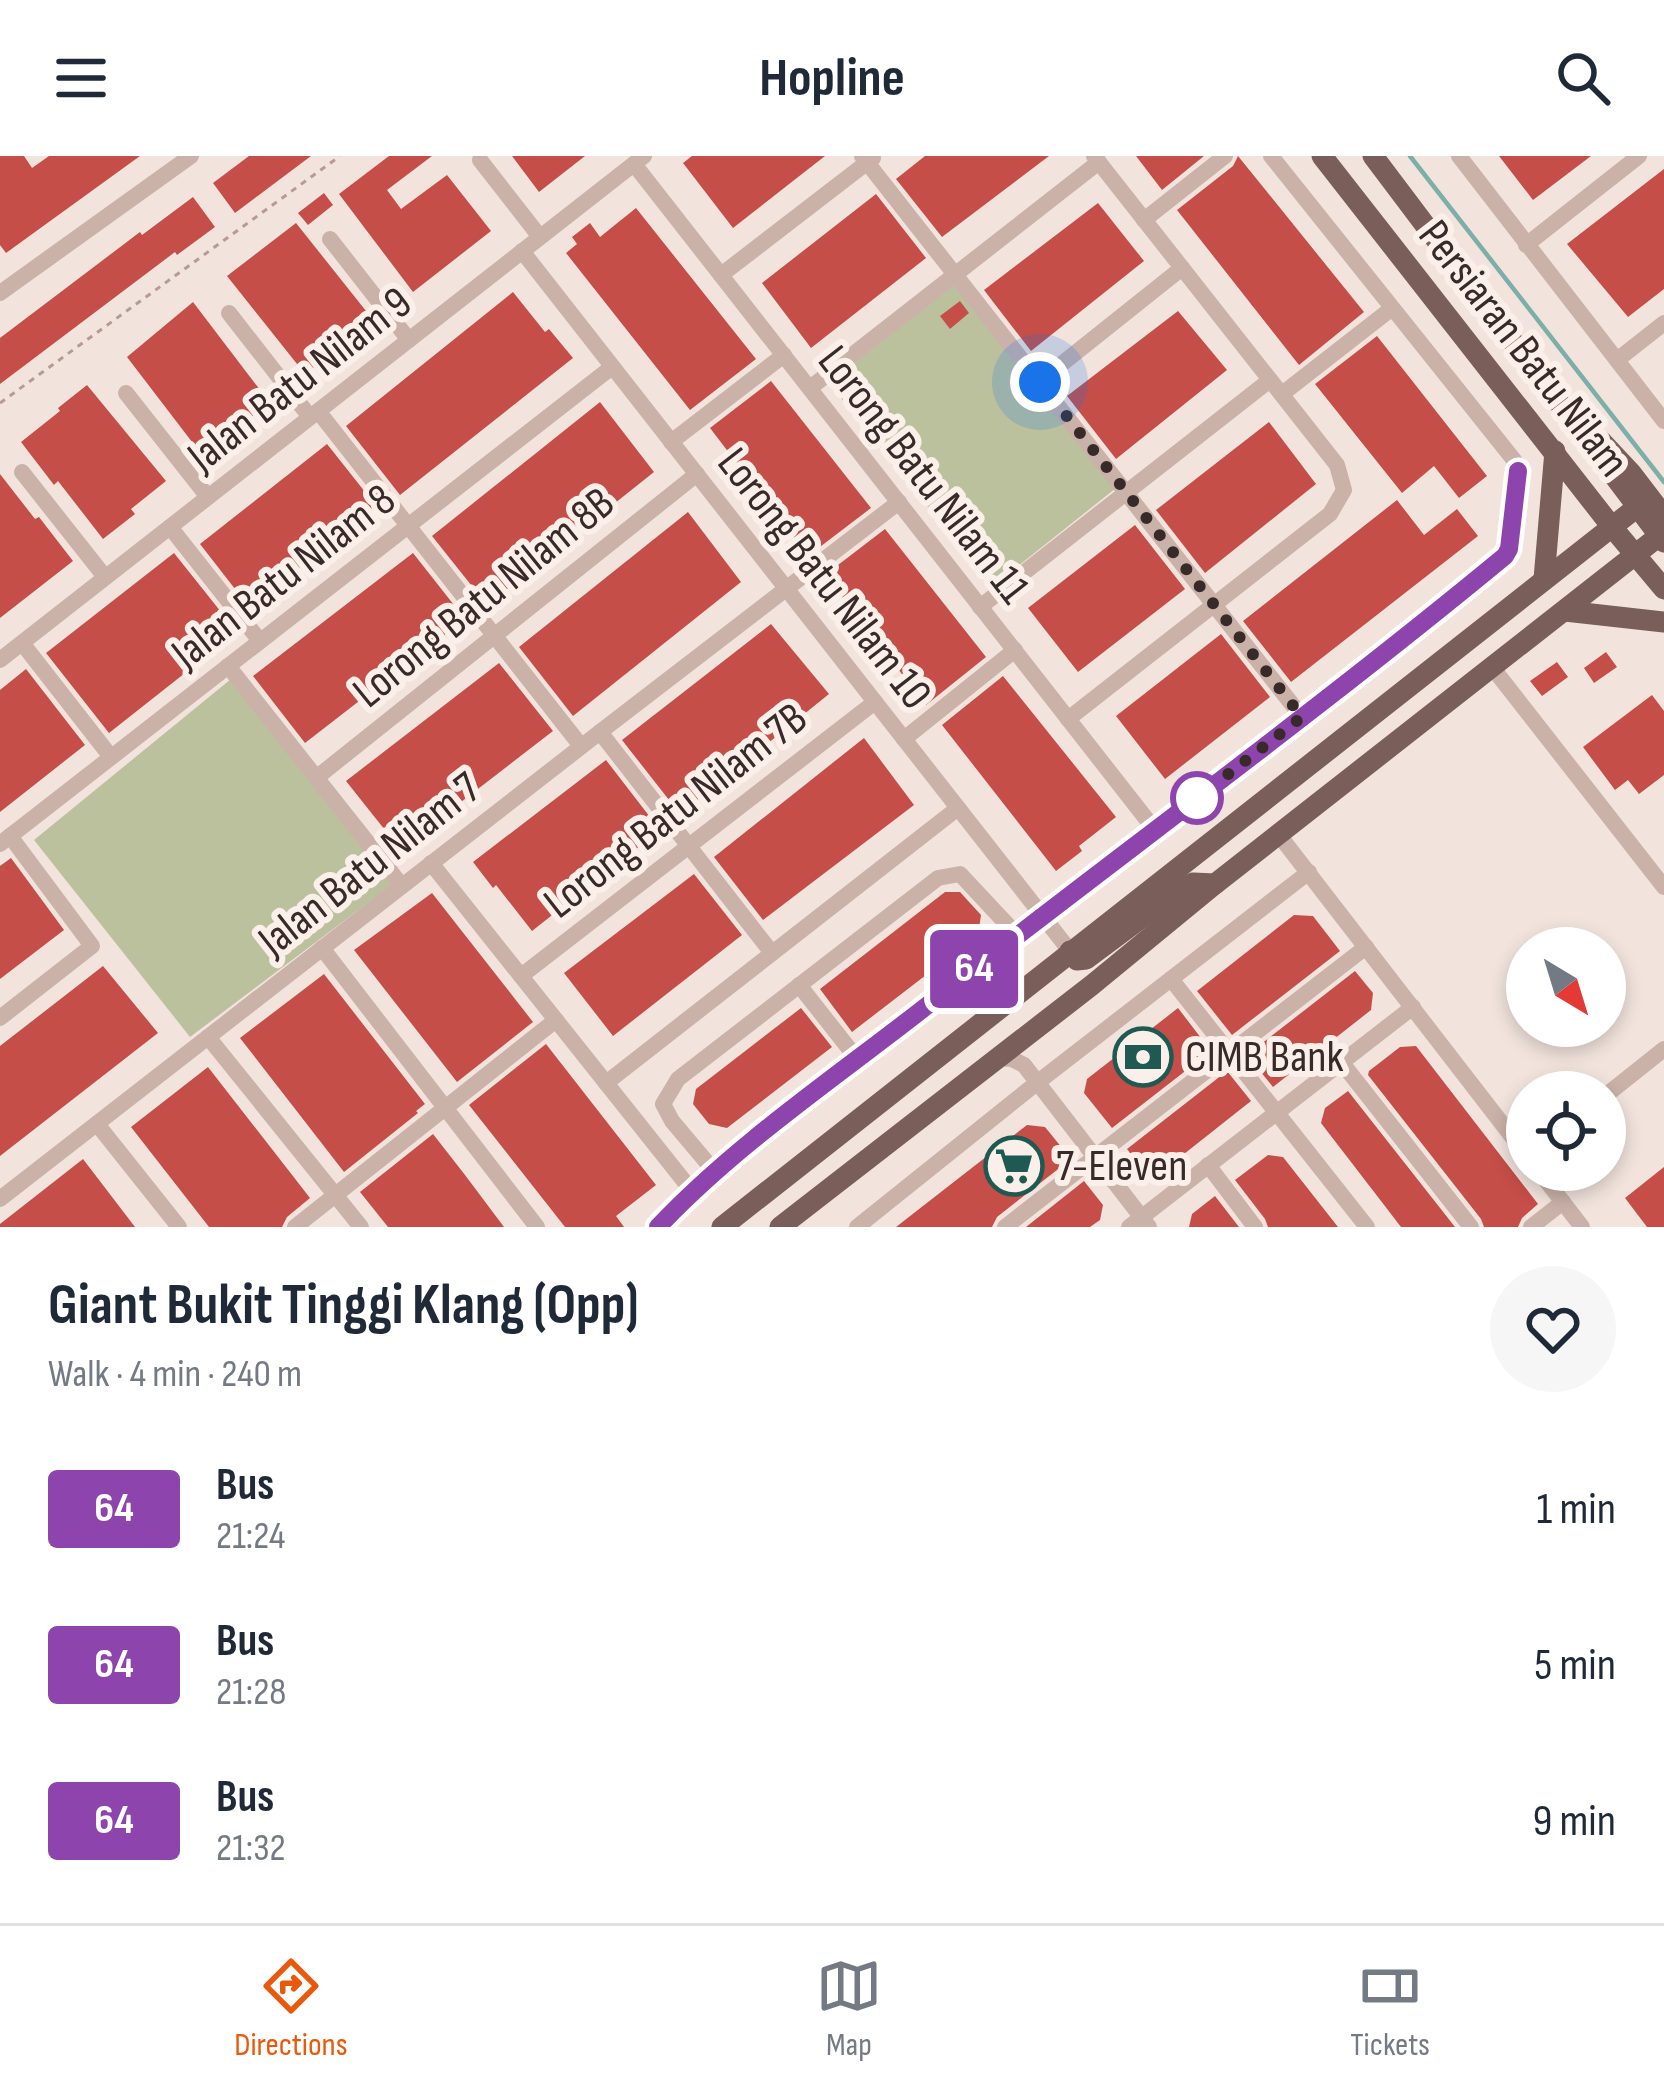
<!DOCTYPE html>
<meta charset="utf-8">
<style>
body{margin:0;font-family:"Sofia Sans Condensed",sans-serif;background:#f6f6f7;color:#1f2937;height:100vh;display:flex;flex-direction:column;font-size:45px;white-space:nowrap}
*{box-sizing:border-box;margin:0}
p{font-size:39px;color:#747a83}
.icon{flex:none;width:66px;height:66px;fill:none;stroke:currentColor;stroke-width:2;stroke-linecap:round;stroke-linejoin:round}
.map{position:relative;height:1071px;overflow:hidden}
.sheet{display:flex;flex-direction:column;background:#fff;flex:1}
.sheet>*{flex:none}
.badge{padding:0 24px;border-radius:9px;font-size:42px;line-height:78px}
.needle{width:78px;rotate:142deg}
.buttons{position:absolute;left:1506px;top:771px;display:grid;gap:24px}
.buttons a{display:grid;place-items:center;width:120px;height:120px;border-radius:50%;background:#fff;box-shadow:0 6px 18px #0003;font-size:60px}
.you{position:absolute;width:60px;height:60px;margin:-30px;border:9px solid #fff;border-radius:50%;background:#1a73e8;box-shadow:0 0 0 18px #1a73e833}
.map>.badge{position:absolute;translate:-50% -50%;box-shadow:0 0 0 6px #fff}
.round{display:grid;place-items:center;flex:none;width:126px;height:126px;border-radius:63px;background:#f6f6f7}
.head{display:flex;align-items:center;justify-content:space-between;height:204px;padding:0 48px}
h1{font-size:57px;font-weight:700;line-height:90px}
ul{padding:0;list-style:none}
li{display:flex;align-items:center;gap:36px;height:156px;padding:0 48px}
li div{flex:1}
li b{display:block;font-size:45px}
li em{font-style:normal}
li .badge{min-width:132px;font-weight:700;text-align:center}
header{display:flex;justify-content:space-between;align-items:center;height:156px;padding:0 48px;background:#fff;font-size:54px;font-weight:700}
.dock{display:flex;justify-content:space-around;align-items:center;height:168px;border-top:3px solid #e0e1e3;background:#fff;font-size:33px;color:#747a83}
.dock a{display:grid;justify-items:center;gap:6px}
.dock .on{color:#ea580c}
.map>svg:first-child{display:block}
.green{fill:#bcc19d}
.lines{fill:none;stroke-linecap:round;stroke-linejoin:round}
.stream{stroke:#7cafa8;stroke-width:4.5}
.building{fill:#c54e48}
.path{stroke:#b69b93;stroke-width:3;stroke-dasharray:6 6;stroke-linecap:butt}
.minor{stroke:#cab2a9;stroke-width:16}
.major{stroke:#795e5a;stroke-width:21}
.line-casing{stroke:#fff;stroke-width:27}
.line{stroke:#8e44ad;stroke-width:18}
.walk{stroke:#372a29;stroke-width:12;stroke-dasharray:0 21.6}
.stop-dot{fill:#fff;stroke:#8e44ad;stroke-width:6}
.labels{text-anchor:middle;dominant-baseline:central;stroke-width:12;stroke-linejoin:round;paint-order:stroke}
.street-label{font-size:45px;fill:#372a29;stroke:#faefe9}
.poi-label{font-size:45px;fill:#372a29;stroke:#faefe9;text-anchor:start}
</style>
<header><svg class="icon" aria-label="menu" viewBox="0 0 24 24"><path d="M4 6h16M4 12h16M4 18h16"/></svg>Hopline<svg class="icon" aria-label="search" viewBox="0 0 24 24"><circle cx="10" cy="10" r="6"/><path d="M15 15l6 6"/></svg></header>
<div class="map">
<svg width="1664" height="1071" viewBox="0 0 1664 1071">
<rect width="100%" height="100%" fill="#f2e4dd"/>
<!-- green -->
<g class="green">
<polygon points="954,128 1116,332 992,431 829,227"/>
<polygon points="231,523 393,728 190,881 34,684"/>
</g>
<g class="lines">
<!-- stream -->
<polyline class="stream" points="1410,0 1664,326"/>
</g>
<!-- building -->
<g class="building">
<polygon points="0,0 24,0 32,12 49,0 140,0 6,97 0,89"/>
<polygon points="249,0 311,0 235,57 213,27"/>
<polygon points="389,0 432,0 387,34 401,53 447,19 491,75 413,136 339,38"/>
<polygon points="512,0 585,0 539,36"/>
<polygon points="692,0 825,0 733,72 683,7"/>
<polygon points="925,0 1049,0 942,81 896,23"/>
<polygon points="1136,0 1204,0 1162,34"/>
<polygon points="1238,0 1364,156 1299,209 1177,54 1233,10"/>
<polygon points="1499,0 1591,0 1533,44"/>
<polygon points="1664,13 1664,133 1628,161 1567,88"/>
<polygon points="324,37 333,49 308,69 298,57"/>
<polygon points="876,38 926,102 811,192 762,127"/>
<polygon points="193,41 215,71 177,99 175,96 0,228 0,182 140,76 142,79"/>
<polygon points="1098,47 1144,105 1031,195 984,134"/>
<polygon points="636,52 756,203 690,254 566,97 577,88 572,81 590,67 600,81"/>
<polygon points="296,67 374,165 305,218 227,120"/>
<polygon points="513,136 545,176 549,173 573,202 400,339 346,270"/>
<polygon points="960,145 969,157 950,173 940,160"/>
<polygon points="193,146 270,247 202,299 127,201"/>
<polygon points="1178,155 1227,214 1116,303 1067,240"/>
<polygon points="1377,180 1487,320 1459,342 1434,310 1402,337 1315,228"/>
<polygon points="771,225 871,352 808,400 710,272"/>
<polygon points="87,229 166,325 131,353 135,358 103,383 58,325 54,329 21,286 60,255 58,252"/>
<polygon points="600,246 654,316 487,449 432,380"/>
<polygon points="1269,266 1316,328 1205,417 1156,354"/>
<polygon points="327,288 377,351 249,451 200,388"/>
<polygon points="0,318 35,363 39,361 73,405 0,462"/>
<polygon points="1397,344 1424,379 1457,353 1478,380 1291,526 1243,465"/>
<polygon points="688,356 741,426 573,560 519,491"/>
<polygon points="1135,369 1185,433 1078,516 1028,452"/>
<polygon points="885,373 986,501 926,549 825,419"/>
<polygon points="174,397 237,476 109,577 46,497"/>
<polygon points="413,397 465,463 305,587 253,520"/>
<polygon points="771,468 829,538 680,658 622,584"/>
<polygon points="1221,478 1270,541 1165,623 1116,560"/>
<polygon points="1606,496 1617,511 1594,527 1584,512"/>
<polygon points="1557,506 1568,521 1542,540 1530,525"/>
<polygon points="499,507 553,575 400,693 346,625"/>
<polygon points="26,513 85,589 0,656 0,534"/>
<polygon points="1003,520 1116,661 1079,690 1082,695 1056,715 942,569"/>
<polygon points="1652,539 1664,555 1664,619 1639,638 1628,624 1615,634 1583,591"/>
<polygon points="864,582 914,649 763,764 714,701"/>
<polygon points="606,604 660,674 532,775 496,729 493,732 473,706"/>
<polygon points="11,702 64,774 0,823 0,710"/>
<polygon points="694,718 742,779 613,880 564,817"/>
<polygon points="945,736 960,736 981,759 978,779 852,876 820,833"/>
<polygon points="432,737 533,866 457,926 354,794"/>
<polygon points="1294,759 1313,760 1340,795 1232,879 1197,835"/>
<polygon points="103,810 158,877 0,1000 0,890"/>
<polygon points="1355,815 1373,837 1371,854 1273,931 1247,899"/>
<polygon points="324,818 425,948 416,955 418,957 344,1016 240,882"/>
<polygon points="801,852 832,891 727,972 709,968 693,948 696,933"/>
<polygon points="1178,852 1211,895 1112,972 1084,937 1087,923"/>
<polygon points="546,888 656,1029 616,1060 624,1071 565,1071 469,949"/>
<polygon points="1416,890 1538,1048 1522,1062 1518,1071 1484,1071 1481,1063 1368,919 1369,915 1400,891"/>
<polygon points="208,911 310,1042 287,1061 282,1071 209,1071 131,971"/>
<polygon points="1227,915 1251,945 1160,1017 1145,1017 1127,993"/>
<polygon points="1348,935 1455,1071 1401,1071 1321,967 1325,952"/>
<polygon points="1027,969 1045,971 1071,1003 997,1061 992,1071 896,1071"/>
<polygon points="433,978 465,1019 504,1071 388,1071 360,1036"/>
<polygon points="1268,999 1283,1001 1338,1071 1268,1071 1265,1063 1235,1024"/>
<polygon points="83,1003 135,1071 0,1071 0,1068"/>
<polygon points="1664,1011 1664,1071 1647,1071 1625,1042"/>
<polygon points="1084,1025 1103,1049 1100,1064 1090,1071 1026,1071"/>
<polygon points="1215,1040 1239,1071 1189,1071 1192,1058"/>
</g>
<g class="lines">
<!-- path -->
<polyline class="path" points="0,247 340,0"/>
<!-- minor -->
<g class="minor">
<polyline points="862,0 1302,561"/>
<polyline points="1459,0 1664,265"/>
<polyline points="480,4 540,81"/>
<polyline points="634,8 1155,674"/>
<polyline points="1144,64 1225,0"/>
<polyline points="330,83 409,184"/>
<polyline points="1526,89 1639,0"/>
<polyline points="522,95 1070,795"/>
<polyline points="721,119 873,2"/>
<polyline points="0,137 191,0"/>
<polyline points="229,157 310,261"/>
<polyline points="1617,204 1664,167"/>
<polyline points="1039,226 1182,112"/>
<polyline points="810,232 1099,6"/>
<polyline points="126,237 208,341"/>
<polyline points="1282,238 1391,153"/>
<polyline points="318,255 581,590"/>
<polyline points="671,286 784,199"/>
<polyline points="22,316 105,421"/>
<polyline points="170,371 260,485"/>
<polyline points="980,451 1270,224"/>
<polyline points="22,487 111,601"/>
<polyline points="0,504 644,0"/>
<polyline points="228,510 402,730"/>
<polyline points="1492,511 1664,731"/>
<polyline points="1068,563 1330,358 1344,334 1337,309 1094,0"/>
<polyline points="600,576 772,797"/>
<polyline points="904,583 1015,494"/>
<polyline points="316,622 697,318"/>
<polyline points="1279,679 1527,1000"/>
<polyline points="0,688 612,211"/>
<polyline points="431,707 692,1035"/>
<polyline points="322,792 537,1071"/>
<polyline points="521,820 875,546"/>
<polyline points="1171,823 1367,1071"/>
<polyline points="799,829 858,904"/>
<polyline points="0,862 92,790 10,680"/>
<polyline points="208,881 361,1071"/>
<polyline points="996,902 1012,903 1024,909 1149,1071"/>
<polyline points="1342,907 1471,1071"/>
<polyline points="606,927 958,652"/>
<polyline points="1605,940 1664,893"/>
<polyline points="97,968 179,1071"/>
<polyline points="1208,1009 1255,1071"/>
<polyline points="1538,1014 1582,1071"/>
<polyline points="715,1016 672,965 663,948 678,923 938,722 960,718 1017,779"/>
<polyline points="0,1043 600,576 899,346"/>
<polyline points="295,1071 556,864"/>
<path d="M658,1071C737,988 841,917 932,846C1120,698 1312,553 1499,404C1516,388 1523,326 1514,304L1271,0"/>
<polyline points="857,1071 1038,926 1309,716"/>
<polyline points="1005,1071 1366,791"/>
<polyline points="1129,1071 1413,851"/>
<polyline points="1531,1071 1563,1046"/>
</g>
<!-- major -->
<g class="major">
<polyline points="1322,0 1612,371 1664,433"/>
<polyline points="1373,0 1664,386"/>
<polyline points="1601,285 1631,317 1664,360"/>
<polyline points="1544,423 1555,295"/>
<polyline points="1565,455 1664,466"/>
<polyline points="1070,795 1077,804 1086,803 1172,739 1193,727 1215,728"/>
<polyline points="722,1071 1636,352"/>
<polyline points="780,1071 1092,829 1215,728 1659,380"/>
</g>
</g>
<g class="lines">
<!-- line casing -->
<g class="line-casing">
<path id="line" d="M658,1071C734,990 836,921 924,852C1117,701 1316,556 1505,400L1509,393L1518,315"/>
</g>
<!-- line -->
<use href="#line" class="line"/>
<!-- walk -->
<polyline class="walk" points="1040,226 1302,561 1192,646 1197,642"/>
</g>
<!-- icons -->
<defs>
<g id="bank-ring" transform="scale(3)"><circle r="9.5" fill="#faefe9" stroke="#1e5952" stroke-width="1.5"/><path d="M-6-4H6V4H-6ZM0-2.3a2.3 2.3 0 1 0 0 4.6a2.3 2.3 0 1 0 0-4.6Z" fill="#1e5952"/></g>
<g id="supermarket-ring" transform="scale(3)"><circle r="9.5" fill="#faefe9" stroke="#1e5952" stroke-width="1.5"/><path d="M-6-5.5h2.5l.6 2H6L4.5 2H-2.5L-4.4-4H-6ZM-1.5 3.2a1.3 1.3 0 1 0 .1 0ZM3 3.2a1.3 1.3 0 1 0 .1 0Z" fill="#1e5952"/></g>
</defs>
<g fill-rule="evenodd">
<use href="#bank-ring" x="1143" y="901"/>
<use href="#supermarket-ring" x="1014" y="1010"/>
</g>
<!-- markers -->
<circle class="stop-dot" cx="1197" cy="642" r="24"/>
<g class="labels">
<!-- street labels -->
<g class="street-label">
<text transform="translate(1523 193) rotate(52)">Persiaran Batu Nilam</text>
<text transform="translate(300 224) rotate(-38)">Jalan Batu Nilam 9</text>
<text transform="translate(923 319) rotate(52)">Lorong Batu Nilam 11</text>
<text transform="translate(284 421) rotate(-38)">Jalan Batu Nilam 8</text>
<text transform="translate(824 423) rotate(52)">Lorong Batu Nilam 10</text>
<text transform="translate(484 442) rotate(-39)">Lorong Batu Nilam 8B</text>
<text transform="translate(676 655) rotate(-38)">Lorong Batu Nilam 7B</text>
<text transform="translate(370 709) rotate(-38)">Jalan Batu Nilam 7</text>
</g>
<!-- poi labels -->
<g class="poi-label">
<text x="1185" y="901">CIMB Bank</text>
<text x="1056" y="1010">7-Eleven</text>
</g>
</g>
</svg>
<div class="buttons">
<a><svg class="needle" viewBox="-14 -14 28 28"><path d="M0-13l5 13h-10z" fill="#e53935"/><path d="M0 13l5-13h-10z" fill="#747a83"/></svg></a>
<a><svg class="icon" aria-label="locate" viewBox="0 0 24 24"><circle cx="12" cy="12" r="6"/><path d="M12 2v4M12 18v4M2 12h4M18 12h4"/></svg></a>
</div>
<div class="you" style="left:1040px;top:226px"></div>
<b class="badge" style="left:974px;top:813px;background:#8e44ad;color:#fff">64</b>
</div>
<section class="sheet">
<div class="head"><div><h1>Giant Bukit Tinggi Klang (Opp)</h1><p>Walk · 4 min · 240 m</p></div><a class="round"><svg class="icon" aria-label="heart" viewBox="0 0 24 24"><path d="M12 20l-8-8c-3-5 5-10 8-4 3-6 11-1 8 4z"/></svg></a></div>
<ul>
<li><span class="badge" style="background:#8e44ad;color:#fff">64</span><div><b>Bus</b><p>21:24</p></div><em>1 min</em></li>
<li><span class="badge" style="background:#8e44ad;color:#fff">64</span><div><b>Bus</b><p>21:28</p></div><em>5 min</em></li>
<li><span class="badge" style="background:#8e44ad;color:#fff">64</span><div><b>Bus</b><p>21:32</p></div><em>9 min</em></li>
</ul>
</section>
<nav class="dock">
<a class="on"><svg class="icon" aria-label="directions" viewBox="0 0 24 24"><path d="M12 3l9 9-9 9-9-9zM9 14v-3h6M13 9l2 2-2 2"/></svg>Directions</a>
<a><svg class="icon" aria-label="map" viewBox="0 0 24 24"><path d="M3 6l6-2 6 2 6-2v14l-6 2-6-2-6 2zM9 4v14M15 6v14"/></svg>Map</a>
<a><svg class="icon" aria-label="tickets" viewBox="0 0 24 24"><path d="M3 7h18v10H3zM15 7v10"/></svg>Tickets</a>
</nav>
